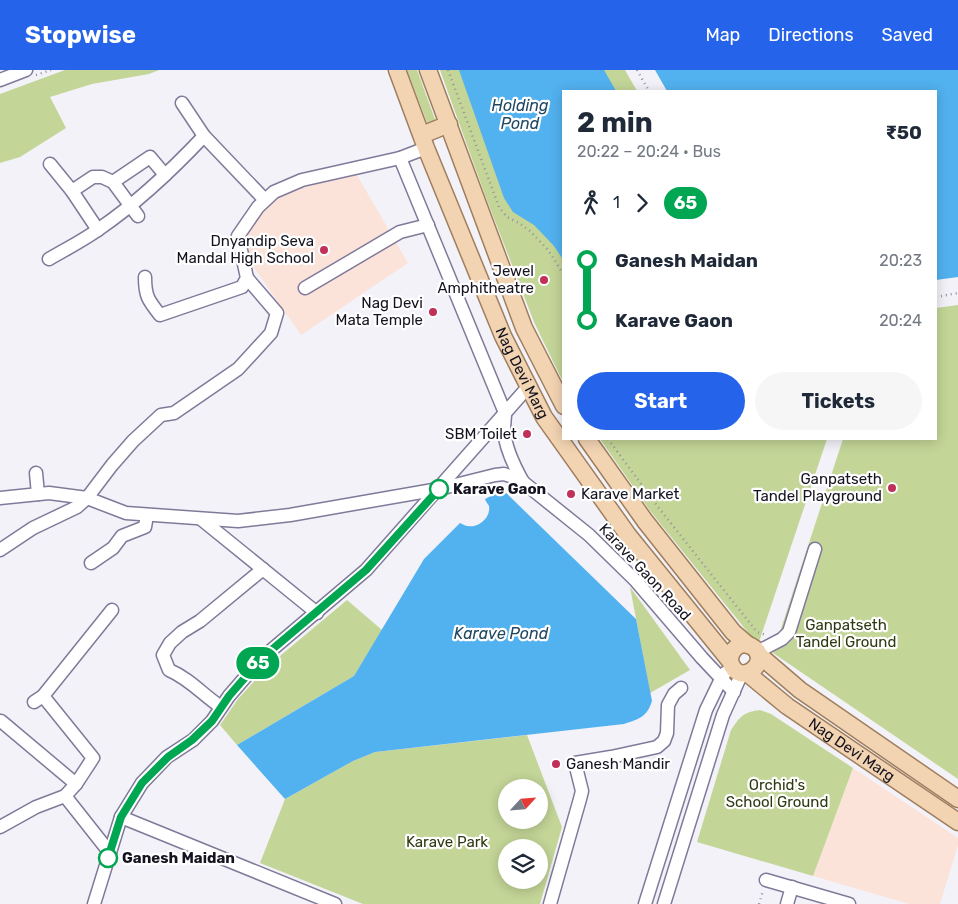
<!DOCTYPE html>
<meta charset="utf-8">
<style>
body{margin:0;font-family:Rubik,sans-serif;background:#f6f6f7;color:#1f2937;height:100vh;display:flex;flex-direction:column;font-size:19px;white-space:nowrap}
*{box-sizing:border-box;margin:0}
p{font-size:16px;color:#747a83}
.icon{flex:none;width:28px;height:28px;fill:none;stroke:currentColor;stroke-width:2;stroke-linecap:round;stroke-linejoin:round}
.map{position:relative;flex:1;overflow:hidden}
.panel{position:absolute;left:562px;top:20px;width:375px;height:350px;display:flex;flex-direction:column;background:#fff;border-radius:0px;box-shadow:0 2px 12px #0003}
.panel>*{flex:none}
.badge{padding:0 10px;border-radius:16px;font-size:18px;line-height:32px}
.needle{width:32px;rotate:64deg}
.tools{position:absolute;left:498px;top:709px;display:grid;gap:10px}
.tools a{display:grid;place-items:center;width:50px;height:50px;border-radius:50%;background:#fff;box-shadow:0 2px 12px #0003;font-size:25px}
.map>.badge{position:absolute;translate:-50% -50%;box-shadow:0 0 0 2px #fff}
.legs{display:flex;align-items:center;gap:8px;height:55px;padding:0 15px;font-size:16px}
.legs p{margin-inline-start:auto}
.summary{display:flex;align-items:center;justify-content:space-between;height:85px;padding:0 15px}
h1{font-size:28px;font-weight:700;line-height:38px}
.button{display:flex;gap:10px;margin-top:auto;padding:10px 15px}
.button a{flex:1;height:58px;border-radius:30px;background:#2563eb;color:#fff;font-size:20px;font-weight:700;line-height:58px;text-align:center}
.button a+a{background:#f6f6f7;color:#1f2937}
ul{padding:0 15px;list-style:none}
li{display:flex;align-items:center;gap:18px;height:60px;font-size:19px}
li i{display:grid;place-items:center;width:8px;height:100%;margin:0 6px;background:currentColor}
li i::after{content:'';width:12px;height:12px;margin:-6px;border:4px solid;border-radius:50%;background:#fff}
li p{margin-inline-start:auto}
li:first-child i{background:linear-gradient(#0000 50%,currentColor 0)}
li:last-child i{background:linear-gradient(currentColor 50%,#0000 0)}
header{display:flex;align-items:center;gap:30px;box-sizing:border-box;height:70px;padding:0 25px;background:#2563eb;color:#fff}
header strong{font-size:24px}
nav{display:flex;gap:28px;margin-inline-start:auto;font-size:18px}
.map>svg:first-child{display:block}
.education{fill:#fce3d9}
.green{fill:#c3d597;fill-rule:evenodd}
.water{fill:#52b1ef}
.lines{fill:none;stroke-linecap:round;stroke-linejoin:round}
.minor-casing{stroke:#807a9a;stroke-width:15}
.major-casing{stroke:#9f7e5d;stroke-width:19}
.path{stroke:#93919b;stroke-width:2.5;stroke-dasharray:1 4;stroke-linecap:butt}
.minor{stroke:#fff;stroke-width:12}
.major{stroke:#f2d4b2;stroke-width:16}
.line-1-casing{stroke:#fff;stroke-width:11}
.line-1{stroke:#00a651;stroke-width:8}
.poi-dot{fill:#c03059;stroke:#fff;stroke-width:2}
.stop-1-dot{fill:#fff;stroke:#00a651;stroke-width:2.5}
.labels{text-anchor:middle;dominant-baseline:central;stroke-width:4.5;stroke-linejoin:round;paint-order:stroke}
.poi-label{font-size:15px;fill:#15131f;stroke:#fff;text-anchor:end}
.street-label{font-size:15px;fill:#15131f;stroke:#fff}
.stop-label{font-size:15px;font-weight:bold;fill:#15131f;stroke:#fff;text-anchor:start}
.park-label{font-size:15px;fill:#2f3910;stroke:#fff}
.water-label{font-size:16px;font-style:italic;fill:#214862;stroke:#fff}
</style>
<header>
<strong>Stopwise</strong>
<nav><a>Map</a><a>Directions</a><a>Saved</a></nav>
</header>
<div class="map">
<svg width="958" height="834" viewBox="0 0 958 834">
<rect width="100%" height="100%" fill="#f3f2f9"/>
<!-- education -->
<g class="education">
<polygon points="357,105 408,193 301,265 252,195 245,167 268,136 278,128 308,116"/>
<polygon points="853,698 958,768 958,775 940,834 909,834 813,806"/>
</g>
<!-- green -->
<g class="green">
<polygon points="65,0 159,0 149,4 92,14 50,27 66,58 20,87 0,93 0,24"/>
<polygon points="407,0 417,0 436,52 428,55"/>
<polygon points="440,0 625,0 637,21 564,21 564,314 534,252 485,125"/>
<polygon points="958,235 958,709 773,583 843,369 936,369 936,238"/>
<polygon points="600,369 827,369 758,575 651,442"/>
<polygon points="630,517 690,600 650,623"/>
<polygon points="347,530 382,560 354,606 237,675 220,655 238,629 268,596"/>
<path d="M760,640L771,644L853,698L813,806L697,772L731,660C740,646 744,642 760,640Z"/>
<path d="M527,665L562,757L540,834H363L260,793L285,729L353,691L375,682ZM506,718H539V750H506ZM506,778H539V810H506Z"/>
</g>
<!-- water -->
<g class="water">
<polygon points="459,0 604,0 616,21 564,21 564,191 554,176 534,155 513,142 504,128"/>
<polygon points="655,0 958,0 958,207 936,210 936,21 667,21"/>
<path d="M503,420L636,549L652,631C647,647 639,649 624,654L375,682L353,691L285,729L237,675L354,606L424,489L460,453C463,454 465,456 468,456C478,458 491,448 489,436C488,434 486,432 485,429Z"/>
</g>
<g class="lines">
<!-- minor casing -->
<g class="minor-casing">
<g id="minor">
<polyline points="0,10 26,0"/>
<polyline points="182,33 204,66 265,130"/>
<path d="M400,88L505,343C505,349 504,354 504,360C505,378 514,396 523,412"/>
<polyline points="50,94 72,121 98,160"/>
<polyline points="113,112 138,146"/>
<polyline points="72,121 93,107 102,107 113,112 150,87 165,105"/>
<path d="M49,189C66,179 84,170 99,159C137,133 172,100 204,66"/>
<path d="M145,207C145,226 148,230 160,245L242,217L247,208L238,166L258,137L274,122L302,110L400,88L426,78"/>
<polyline points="305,218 400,162 428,155"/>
<polyline points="36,403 38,424"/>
<polyline points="0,428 49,423 87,428 126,443 238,451 290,445 439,419 495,405 504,404 513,407 523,412 589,465 636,511 702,588 734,622"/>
<polyline points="201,449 317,543"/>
<polyline points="0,480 33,458 77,437 87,428 112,395 133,371 161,345 174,343 238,299 271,263 277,243 247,208"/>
<polyline points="91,493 113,478 122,466 145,457 147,445"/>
<polyline points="757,582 782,569 789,562 815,479"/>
<polyline points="43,626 93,688 76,714 65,726 110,783"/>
<polyline points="34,632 43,626 112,540"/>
<path d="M221,637C203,625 190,609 169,600L163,585L170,573L182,562L200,551L263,499"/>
<polyline points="1,651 76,714"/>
<polyline points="121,747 335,834"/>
<polyline points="0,757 36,737 65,726"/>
<polyline points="766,810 849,834"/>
<polyline points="94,834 121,747 142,713 167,687 193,670 212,651 229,626 262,588 366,500 528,317"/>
<polyline points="550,834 580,729 582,721 575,693 611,687 657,677 664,671 667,663 668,635 674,624 681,618"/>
<polyline points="645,834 706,640 721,609 725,603"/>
<polyline points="664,834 723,645 742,603"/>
<polyline points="787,834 792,817"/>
</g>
</g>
<!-- major casing -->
<g class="major-casing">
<g id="major">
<path id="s1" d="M397,0L426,78L503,266L544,347L628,465L730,591C739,621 775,589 751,576C740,570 730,580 730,591"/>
<polyline points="428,0 524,258 564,336"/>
<polyline points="422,65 449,54"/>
<polyline points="587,369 645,451 733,562 748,575"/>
<polyline points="758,584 800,620 958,729"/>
<path id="s2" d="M747,603L787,636L958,752"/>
</g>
</g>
<!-- path -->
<g class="path">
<polyline points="448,0 499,137 507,147 519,153 530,161 548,180 564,205"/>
<polyline points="637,0 649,21"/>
<polyline points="36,5 51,0"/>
<polyline points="936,227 958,223"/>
<polyline points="608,369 658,437 757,562 766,565"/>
<polyline points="759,834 763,821"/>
</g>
<!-- minor -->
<use href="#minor" class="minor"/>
<!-- major -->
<use href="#major" class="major"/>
</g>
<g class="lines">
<!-- line-1 casing -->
<g class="line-1-casing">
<polyline id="line-1" points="108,788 121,747 142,713 168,687 192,670 212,651 229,626 262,588 366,500 439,419"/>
</g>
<!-- line-1 -->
<use href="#line-1" class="line-1"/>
</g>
<!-- markers -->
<g class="poi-dot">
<circle cx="324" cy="180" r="5"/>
<circle cx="544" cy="210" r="5"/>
<circle cx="433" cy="242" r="5"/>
<circle cx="527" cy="364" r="5"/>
<circle cx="892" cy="418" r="5"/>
<circle cx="571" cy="424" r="5"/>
<circle cx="556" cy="694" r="5"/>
</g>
<g class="stop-1-dot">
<circle cx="439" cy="419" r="9"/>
<circle cx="108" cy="788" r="9"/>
</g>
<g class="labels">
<!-- poi labels -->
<g class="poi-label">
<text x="314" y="171">Dnyandip Seva<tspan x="314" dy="17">Mandal High School</tspan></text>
<text x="534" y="201">Jewel<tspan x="534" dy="17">Amphitheatre</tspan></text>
<text x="423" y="233">Nag Devi<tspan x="423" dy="17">Mata Temple</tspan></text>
<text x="517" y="364">SBM Toilet</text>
<text x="882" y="409">Ganpatseth<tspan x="882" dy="17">Tandel Playground</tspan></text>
<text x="581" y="424" text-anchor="start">Karave Market</text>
<text x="566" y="694" text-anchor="start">Ganesh Mandir</text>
</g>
<!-- street labels -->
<g class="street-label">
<text stroke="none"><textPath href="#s1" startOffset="328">Nag Devi Marg</textPath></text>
<text transform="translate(645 502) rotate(47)">Karave Gaon Road</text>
<text stroke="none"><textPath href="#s2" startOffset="130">Nag Devi Marg</textPath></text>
</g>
<!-- stop labels -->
<g class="stop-label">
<text x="453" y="419">Karave Gaon</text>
<text x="122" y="788">Ganesh Maidan</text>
</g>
<!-- park labels -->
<g class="park-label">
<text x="846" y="555">Ganpatseth<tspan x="846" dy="17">Tandel Ground</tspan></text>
<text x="777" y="715">Orchid's<tspan x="777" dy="17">School Ground</tspan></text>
<text x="447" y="772">Karave Park</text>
</g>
<!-- water labels -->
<g class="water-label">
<text x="520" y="35">Holding<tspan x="520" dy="18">Pond</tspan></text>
<text x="501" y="563">Karave Pond</text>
</g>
</g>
</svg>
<div class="tools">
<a><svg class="needle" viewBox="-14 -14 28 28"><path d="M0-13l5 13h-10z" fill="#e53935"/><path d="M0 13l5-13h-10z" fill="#747a83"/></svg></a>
<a><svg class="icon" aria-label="layers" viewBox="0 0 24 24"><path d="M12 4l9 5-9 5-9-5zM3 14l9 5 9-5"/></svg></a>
</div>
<b class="badge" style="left:258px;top:593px;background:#00a651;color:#fff">65</b>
<section class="panel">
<div class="summary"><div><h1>2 min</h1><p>20:22 – 20:24 · Bus</p></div><b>₹50</b></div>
<div class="legs"><svg class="icon" aria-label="walk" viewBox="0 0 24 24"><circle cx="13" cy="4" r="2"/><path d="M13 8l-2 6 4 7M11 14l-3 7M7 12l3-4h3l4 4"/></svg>1<svg class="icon" aria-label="forward" viewBox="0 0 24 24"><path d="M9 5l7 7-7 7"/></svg><b class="badge" style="background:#00a651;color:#fff">65</b></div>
<ul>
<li><i style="color:#00a651"></i><b>Ganesh Maidan</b><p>20:23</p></li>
<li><i style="color:#00a651"></i><b>Karave Gaon</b><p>20:24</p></li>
</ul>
<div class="button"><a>Start</a><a>Tickets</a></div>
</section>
</div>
